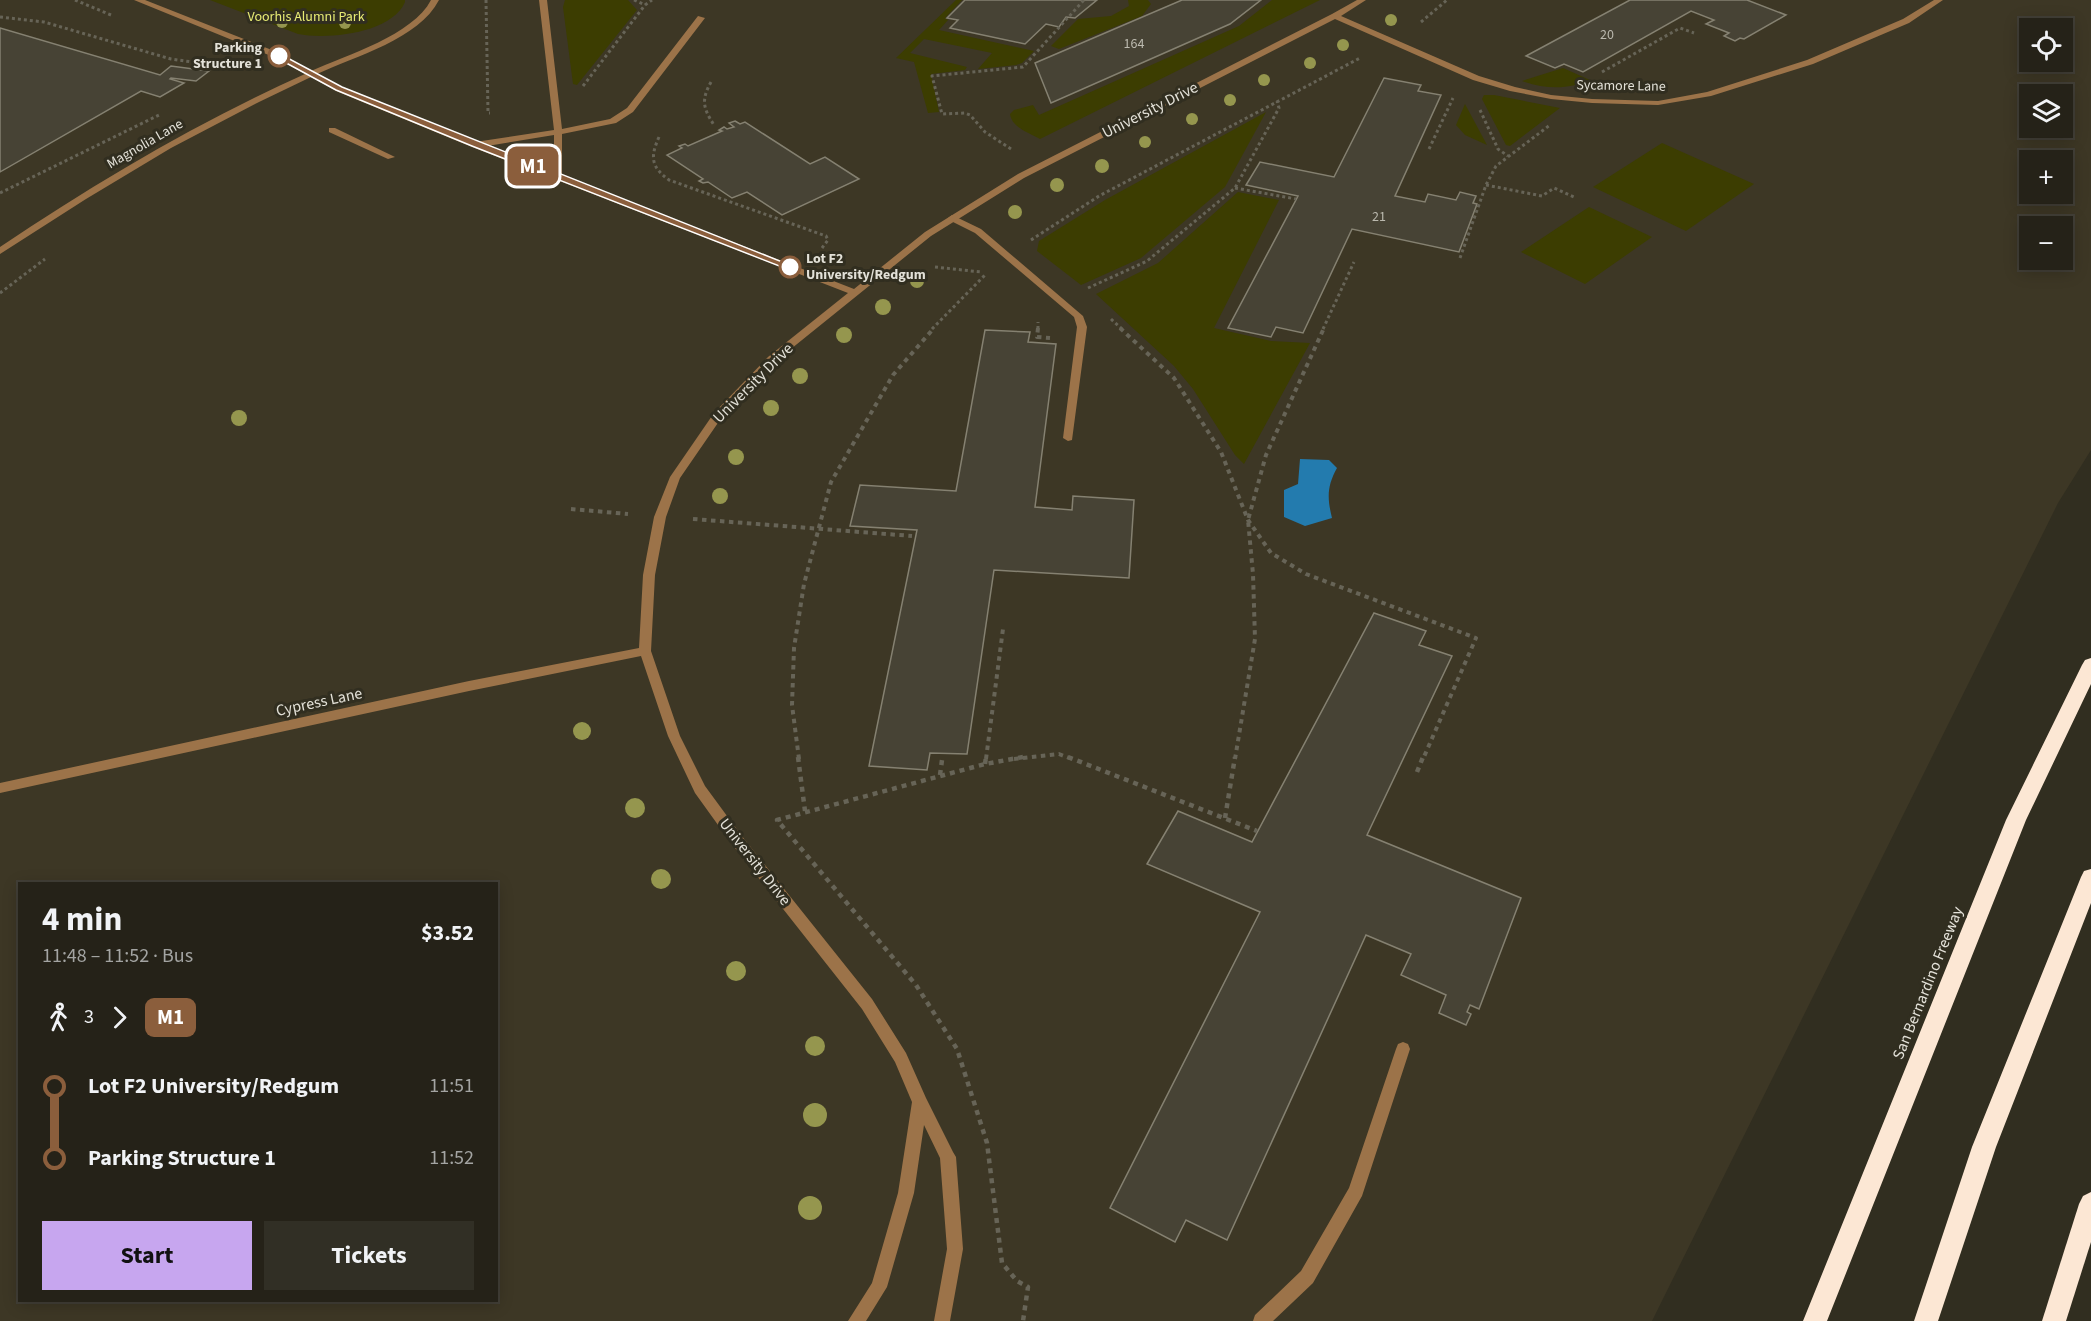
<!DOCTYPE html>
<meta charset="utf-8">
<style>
body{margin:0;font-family:"Source Sans 3",sans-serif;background:#312f25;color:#f1f3f6;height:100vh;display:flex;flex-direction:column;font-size:22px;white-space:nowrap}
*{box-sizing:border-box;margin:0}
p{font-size:20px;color:#a3a4a2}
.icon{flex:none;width:33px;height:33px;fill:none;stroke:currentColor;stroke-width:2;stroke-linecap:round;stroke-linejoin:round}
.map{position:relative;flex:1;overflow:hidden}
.drawer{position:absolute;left:18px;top:882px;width:480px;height:420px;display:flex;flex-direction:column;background:#252218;border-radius:0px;box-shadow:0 3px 15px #0003,0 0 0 2px #423f37}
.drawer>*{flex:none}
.badge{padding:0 12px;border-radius:9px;font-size:21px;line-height:39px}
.tools{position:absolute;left:2019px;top:18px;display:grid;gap:12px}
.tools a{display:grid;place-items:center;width:54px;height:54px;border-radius:0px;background:#252218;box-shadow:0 3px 15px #0003,0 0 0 2px #423f37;font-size:30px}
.map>.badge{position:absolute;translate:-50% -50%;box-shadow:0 0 0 3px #fff}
.legs{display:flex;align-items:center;gap:9px;height:66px;padding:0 24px;font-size:20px}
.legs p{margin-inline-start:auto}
.head{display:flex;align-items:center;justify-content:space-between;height:102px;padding:0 24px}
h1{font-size:33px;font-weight:700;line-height:45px}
.button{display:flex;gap:12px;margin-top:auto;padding:12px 24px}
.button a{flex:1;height:69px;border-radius:0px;background:#c7a6ef;color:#111;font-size:24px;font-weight:700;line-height:69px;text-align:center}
.button a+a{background:#312f25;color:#f1f3f6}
ul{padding:0 24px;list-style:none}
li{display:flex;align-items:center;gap:21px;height:72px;font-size:22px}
li i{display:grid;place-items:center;width:9px;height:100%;margin:0 8px;background:currentColor}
li i::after{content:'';width:15px;height:15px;margin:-8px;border:4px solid;border-radius:50%;background:#252218}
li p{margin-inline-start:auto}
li:first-child i{background:linear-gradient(#0000 50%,currentColor 0)}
li:last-child i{background:linear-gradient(currentColor 50%,#0000 0)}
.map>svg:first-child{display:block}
.built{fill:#3d3725;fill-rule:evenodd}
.green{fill:#3c3d01}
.water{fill:#237bae}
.building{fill:#474335;stroke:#858171;stroke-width:1.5}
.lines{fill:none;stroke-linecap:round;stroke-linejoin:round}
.path-far2{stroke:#676457;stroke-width:3;stroke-dasharray:3 3;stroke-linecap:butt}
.path-far1{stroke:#676457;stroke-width:4;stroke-dasharray:4.5 4.5;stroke-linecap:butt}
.path{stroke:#676457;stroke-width:4.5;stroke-dasharray:5 5;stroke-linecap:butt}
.lane{fill:#9c7349;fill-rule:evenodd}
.street{fill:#9c7349;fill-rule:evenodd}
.highway{fill:#fce7d4;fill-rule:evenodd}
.tree{fill:#95964e}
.line-1{fill:#8b5e3c;stroke:#fff;stroke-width:1.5}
.stop-1-dot{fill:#fff;stroke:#8b5e3c;stroke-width:3}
.labels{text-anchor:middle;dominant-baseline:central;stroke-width:6;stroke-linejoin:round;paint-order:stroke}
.far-park-label{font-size:14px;fill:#e7eb74;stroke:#312e20}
.number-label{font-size:14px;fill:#bcbaaf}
.far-stop-label{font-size:14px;font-weight:bold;fill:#e3e1d8;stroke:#312e20;text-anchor:end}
.far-street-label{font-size:14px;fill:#e3e1d8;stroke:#312e20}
.street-label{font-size:16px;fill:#e3e1d8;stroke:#312e20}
</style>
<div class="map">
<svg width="2091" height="1321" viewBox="0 0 2091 1321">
<rect width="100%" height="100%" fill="#312e20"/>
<!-- built -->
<path class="built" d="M0,0H2091V450L2058,503L1652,1321H0ZM2030,28H2062V62H2030ZM2030,94H2062V128H2030ZM2030,160H2062V194H2030ZM2030,226H2062V260H2030ZM20,884H496V1300H20Z"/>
<!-- green -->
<g class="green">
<path d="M210,0H405V2C392,33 328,40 298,34Z"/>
<polygon points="565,0 628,0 637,10 577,85 573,84 563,7"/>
<polygon points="956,0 962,0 945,18 948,20 939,30 1034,51 1022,63 1016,65 978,69 992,53 924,39 910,53 967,67 965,70 931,74 939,112 928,113 914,62 896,58"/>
<polygon points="1128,0 1148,0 1151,4 1142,16 1059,49 1051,46 1078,19 1111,16 1129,6"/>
<path d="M1272,0H1320L1040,139C1030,133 1012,128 1010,114L1014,110L1033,105L1039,115L1239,26Z"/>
<path d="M1563,68L1590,80C1567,90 1546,89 1522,81Z"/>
<polygon points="1484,95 1494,95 1560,108 1510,146 1506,145 1482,99"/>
<polygon points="1465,104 1487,145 1465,135 1456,125"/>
<polygon points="1266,112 1225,187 1141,258 1081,285 1037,251 1039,241 1105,200"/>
<polygon points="1662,143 1754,184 1686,231 1593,187"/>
<polygon points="1238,192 1279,200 1214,328 1271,341 1310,343 1244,464 1235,455 1193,389 1174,366 1096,294 1158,263"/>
<polygon points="1589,207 1652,237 1585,284 1521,252"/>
</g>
<!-- water -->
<path class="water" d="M1300,459L1329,460L1337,468C1327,486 1327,498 1332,518L1305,526L1284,517V490L1298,484Z"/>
<!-- building -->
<g class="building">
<polygon points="965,0 1097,0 1075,18 1066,17 1059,27 1046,24 1025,44 950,28 958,20 947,18"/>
<polygon points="1182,0 1261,0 1230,24 1051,103 1035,63"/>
<polygon points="1630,0 1747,0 1786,15 1744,39 1740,38 1735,41 1724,36 1729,33 1706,24 1714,20 1691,11 1583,72 1564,64 1555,68 1526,56"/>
<polygon points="0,28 160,75 171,66 209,71 196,81 171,78 170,79 184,83 160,97 141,91 0,172"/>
<polygon points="1384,78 1421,85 1418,91 1441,95 1395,196 1425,202 1428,194 1456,200 1460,192 1476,196 1473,203 1477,204 1459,252 1352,229 1303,333 1276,327 1271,337 1228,328 1298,196 1246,185 1260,162 1334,177"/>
<polygon points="735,121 740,124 745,122 810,164 825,157 859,179 782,215 747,192 732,198 708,182 703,183 699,181 703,179 667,155 682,148 679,146 685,144 688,146 722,131 719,130 724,127 727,129 734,127 729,123"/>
<polygon points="985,330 1030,332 1028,342 1056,344 1035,507 1072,510 1073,496 1134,500 1129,578 994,570 967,754 930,753 927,770 869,766 917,530 850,526 860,485 956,491"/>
<polygon points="1374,613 1426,631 1419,645 1452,656 1367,835 1521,898 1479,1009 1470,1005 1467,1012 1471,1014 1466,1025 1439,1013 1446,995 1401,975 1411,954 1366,935 1227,1240 1186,1220 1175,1242 1110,1208 1260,912 1147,864 1178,811 1252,842"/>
</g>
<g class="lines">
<!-- path-far2 -->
<g class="path-far2">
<polyline points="75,0 111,15"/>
<polyline points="486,0 488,113 490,113"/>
<polyline points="634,0 645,5"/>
<polyline points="0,17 44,22 171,59 221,66"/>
<polyline points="1421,22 1447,0"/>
<polyline points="1602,72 1680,28 1694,33"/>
<path d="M711,82C701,100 703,108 714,125"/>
<polyline points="583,86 645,5 652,0"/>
<polyline points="1480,110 1498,149 1508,156"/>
<path d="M659,137C650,157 651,167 669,180L826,236L828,240L822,248"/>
<polyline points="1011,149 985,132 970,115 965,113 942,114 932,76 1023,67 1084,0"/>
<polyline points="1429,149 1453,98"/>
<polyline points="1486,185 1542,196 1554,188 1574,197"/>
<polyline points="1235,188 1296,199"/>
<polyline points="0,193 161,114"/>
<polyline points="1031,240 1099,196 1360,58"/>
<polyline points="1460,258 1486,185 1496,166 1550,125"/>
<polyline points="935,267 981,272"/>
<polyline points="1088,288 1147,261 1235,188 1279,108 1277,101"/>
<polyline points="0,293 45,259"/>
<polyline points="1111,319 1122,329"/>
<polyline points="932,329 985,275"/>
<polyline points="1038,329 1038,322"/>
<polyline points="1323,329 1354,262"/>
</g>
<!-- path-far1 -->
<g class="path-far1">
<polyline points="1038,328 1037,337 1050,338"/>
<polyline points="1120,328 1174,378 1221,452 1248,520 1271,553 1306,574 1476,638 1423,759"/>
<polyline points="571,509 628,514"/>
<polyline points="693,519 912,536"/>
<polyline points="799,759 792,705 794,648 804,584 831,482 893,375 934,328"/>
<polyline points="986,759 1003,629"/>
<polyline points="1014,759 1059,754 1072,759"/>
<polyline points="1235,759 1255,639 1253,574 1248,520 1266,455 1324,328"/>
</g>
<!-- path -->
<g class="path">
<polyline points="798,757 805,811"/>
<polyline points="1023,757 985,764 777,820 916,985 957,1049 987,1143 1002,1263 1017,1281 1028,1287 1023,1321"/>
<polyline points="1068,757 1257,831"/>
<polyline points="985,764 986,757"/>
<polyline points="1417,772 1423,757"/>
<polyline points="940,775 942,760"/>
<polyline points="1225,818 1235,757"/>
</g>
<!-- lane -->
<g class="lane">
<polygon points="539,0 547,0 562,129 610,119 627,108 698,16 705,18 633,112 616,123 562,134 562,176 558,179 554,176 554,135 475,148 471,145 475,142 554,130"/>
<polygon points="329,128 335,128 395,157 388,159 329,132"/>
<polygon points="952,215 981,229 1083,316 1087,327 1072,440 1068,441 1063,438 1077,327 1074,317 975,233 949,220 948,218"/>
<polygon points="1403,1042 1408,1044 1410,1049 1362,1196 1313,1283 1273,1321 1253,1321 1255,1315 1301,1271 1349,1188 1396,1049 1398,1044"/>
</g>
<!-- street -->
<path class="street" d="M134,0H145L282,54L311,71C347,55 413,35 431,0H439C419,39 356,56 317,74L342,87L478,143L854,289L925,232L1018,174L1332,14L1357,0H1366L1341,16L1479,76L1515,87L1551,95L1592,99L1658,101L1707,92L1807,60L1903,19L1934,0H1943L1909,23L1813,64L1711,96L1658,105L1592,103L1551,99L1510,91L1473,80L1335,19L1024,178L931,236L776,361L722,417L680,478L666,517L655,575L651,651L680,736L705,786L741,835L872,999L906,1053L926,1098L953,1152L956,1157L963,1249L950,1321H934L947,1249L940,1158L924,1125L914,1193L887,1287L866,1321H848L872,1283L898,1193L912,1102L895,1062L862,1009L731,843L695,793L668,736L641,656L469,691L0,793V783L469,681L639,648L643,575L654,517L670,477L714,413L768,357L848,293L472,147L336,91L311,77L259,102L171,148L86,199L0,254V247C97,182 198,122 305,74L276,58Z"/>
<!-- highway -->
<g class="highway">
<polygon points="2091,658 2091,684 2026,820 1827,1321 1803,1321 2006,820 2082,665 2085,660"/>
<polygon points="2091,869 2091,903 1996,1147 1938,1321 1914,1321 1972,1147 2081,877 2084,871"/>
<polygon points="2091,1192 2091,1242 2066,1321 2042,1321 2079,1204 2083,1196"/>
</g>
</g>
<!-- trees -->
<g class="tree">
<circle cx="1391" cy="20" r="6"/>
<circle cx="282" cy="22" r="6"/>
<circle cx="345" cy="23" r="6"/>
<circle cx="1343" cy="45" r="6"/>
<circle cx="1310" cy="63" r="6"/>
<circle cx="1264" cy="80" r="6"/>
<circle cx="1230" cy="100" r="6"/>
<circle cx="1192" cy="119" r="6"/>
<circle cx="1145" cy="142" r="6"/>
<circle cx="1102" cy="166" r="7"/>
<circle cx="1057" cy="185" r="7"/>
<circle cx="1015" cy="212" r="7"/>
<circle cx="917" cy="281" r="7"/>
<circle cx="883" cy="307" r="8"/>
<circle cx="844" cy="335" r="8"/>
<circle cx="800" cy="376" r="8"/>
<circle cx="771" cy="408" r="8"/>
<circle cx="239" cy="418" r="8"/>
<circle cx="736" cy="457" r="8"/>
<circle cx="720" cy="496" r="8"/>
<circle cx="582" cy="731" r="9"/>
<circle cx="635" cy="808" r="10"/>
<circle cx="661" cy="879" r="10"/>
<circle cx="736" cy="971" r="10"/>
<circle cx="815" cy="1046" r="10"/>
<circle cx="815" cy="1115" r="12"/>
<circle cx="810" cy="1208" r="12"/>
</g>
<!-- line-1 -->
<polygon class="line-1" points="277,55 282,55 342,87 795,267 787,269 472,146 336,90 277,58"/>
<!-- markers -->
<g class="stop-1-dot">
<circle cx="279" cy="56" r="10"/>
<circle cx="790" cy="267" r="10"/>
</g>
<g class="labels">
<!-- far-park labels -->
<g class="far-park-label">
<text x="306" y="17">Voorhis Alumni Park</text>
</g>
<!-- number labels -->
<g class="number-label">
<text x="1607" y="35">20</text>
<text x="1134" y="44">164</text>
<text x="1379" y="217">21</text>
</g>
<!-- far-stop labels -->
<g class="far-stop-label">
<text x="262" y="48">Parking<tspan x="262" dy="16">Structure 1</tspan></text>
<text x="806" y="259" text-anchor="start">Lot F2<tspan x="806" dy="16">University/Redgum</tspan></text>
</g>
<!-- far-street labels -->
<g class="far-street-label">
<text transform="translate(1621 86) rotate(1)">Sycamore Lane</text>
<text transform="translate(145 144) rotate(-30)">Magnolia Lane</text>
</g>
<!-- street labels -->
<g class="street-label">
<text transform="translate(1150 110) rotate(-27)">University Drive</text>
<text transform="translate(753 383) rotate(-45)">University Drive</text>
<text transform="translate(319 702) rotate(-12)">Cypress Lane</text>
<text transform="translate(755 862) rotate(52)">University Drive</text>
<text transform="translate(1928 983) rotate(-68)">San Bernardino Freeway</text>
</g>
</g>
</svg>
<div class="tools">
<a><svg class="icon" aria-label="locate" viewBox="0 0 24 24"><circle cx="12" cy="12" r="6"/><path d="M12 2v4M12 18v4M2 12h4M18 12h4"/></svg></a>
<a><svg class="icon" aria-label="layers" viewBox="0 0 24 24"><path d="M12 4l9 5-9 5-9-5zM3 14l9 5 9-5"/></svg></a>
<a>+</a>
<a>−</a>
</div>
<b class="badge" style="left:533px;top:166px;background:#8b5e3c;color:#fff">M1</b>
<section class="drawer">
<div class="head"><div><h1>4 min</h1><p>11:48 – 11:52 · Bus</p></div><b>$3.52</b></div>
<div class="legs"><svg class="icon" aria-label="walk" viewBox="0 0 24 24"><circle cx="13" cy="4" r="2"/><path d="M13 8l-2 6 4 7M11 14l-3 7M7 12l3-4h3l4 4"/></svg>3<svg class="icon" aria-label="forward" viewBox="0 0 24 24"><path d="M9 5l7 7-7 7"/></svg><b class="badge" style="background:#8b5e3c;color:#fff">M1</b></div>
<ul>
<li><i style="color:#8b5e3c"></i><b>Lot F2 University/Redgum</b><p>11:51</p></li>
<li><i style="color:#8b5e3c"></i><b>Parking Structure 1</b><p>11:52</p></li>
</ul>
<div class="button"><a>Start</a><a>Tickets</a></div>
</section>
</div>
